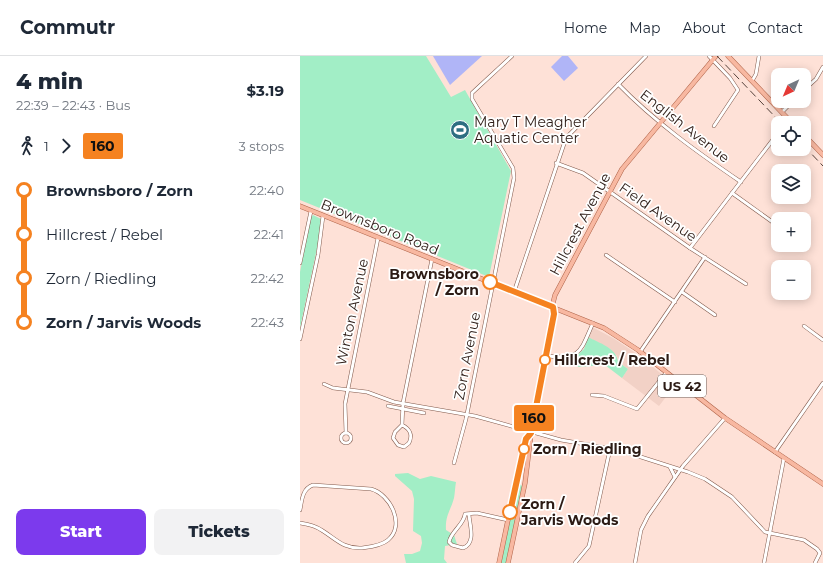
<!DOCTYPE html>
<meta charset="utf-8">
<style>
body{margin:0;font-family:Montserrat,sans-serif;background:#f2f2f3;color:#1f2937;height:100vh;display:flex;flex-direction:column;font-size:15px;white-space:nowrap}
*{box-sizing:border-box;margin:0}
p{font-size:13px;color:#747a83}
.icon{flex:none;width:22px;height:22px;fill:none;stroke:currentColor;stroke-width:2;stroke-linecap:round;stroke-linejoin:round}
.map{position:relative;flex:1;overflow:hidden}
.details{display:flex;flex-direction:column;background:#fff;width:300px}
.details>*{flex:none}
.badge{padding:0 8px;border-radius:3px;font-size:14px;line-height:26px}
.needle{width:26px;rotate:224deg}
.controls{position:absolute;left:471px;top:12px;display:grid;gap:8px}
.controls a{display:grid;place-items:center;width:40px;height:40px;border-radius:8px;background:#fff;box-shadow:0 2px 10px #0003;font-size:20px}
.map>.badge{position:absolute;translate:-50% -50%;box-shadow:0 0 0 2px #fff}
.legs{display:flex;align-items:center;gap:6px;height:44px;padding:0 16px;font-size:13px}
.legs p{margin-inline-start:auto}
.summary{display:flex;align-items:center;justify-content:space-between;height:68px;padding:0 16px}
h1{font-size:22px;font-weight:800;line-height:30px}
.button{display:flex;gap:8px;margin-top:auto;padding:8px 16px}
.button a{flex:1;height:46px;border-radius:8px;background:#7c3aed;color:#fff;font-size:16px;font-weight:800;line-height:46px;text-align:center}
.button a+a{background:#f2f2f3;color:#1f2937}
ul{padding:0 16px;list-style:none}
li{display:flex;align-items:center;gap:14px;height:44px;font-size:15px}
li i{display:grid;place-items:center;width:6px;height:100%;margin:0 5px;background:currentColor}
li i::after{content:'';width:10px;height:10px;margin:-5px;border:3px solid;border-radius:50%;background:#fff}
li p{margin-inline-start:auto}
li:first-child i{background:linear-gradient(#0000 50%,currentColor 0)}
li:last-child i{background:linear-gradient(currentColor 50%,#0000 0)}
header{display:flex;align-items:center;gap:24px;box-sizing:border-box;height:56px;padding:0 20px;background:#fff;border-bottom:1px solid #e0e1e3}
header strong{font-size:19px}
nav{display:flex;gap:22px;margin-inline-start:auto;font-size:14px}
main{display:flex;flex:1;min-height:0}
.map>svg:first-child{display:block}
.built{fill:#f2d1c6}
.green{fill:#a2eec6}
.water{fill:#b0b5f7}
.lines{fill:none;stroke-linecap:round;stroke-linejoin:round}
.minor-casing{stroke:#825a4c;stroke-width:4}
.major-casing{stroke:#ae6247;stroke-width:5}
.minor{stroke:#fff;stroke-width:3}
.major{stroke:#f8b8a1;stroke-width:4}
.rail{stroke:#55423b;stroke-width:1;stroke-dasharray:8 4;stroke-linecap:butt}
.line-1-casing{stroke:#fff;stroke-width:9}
.line-1{stroke:#f58220;stroke-width:6}
.stop-1-dot{fill:#fff;stroke:#f58220;stroke-width:2}
.labels{text-anchor:middle;dominant-baseline:central;stroke-width:3.5;stroke-linejoin:round;paint-order:stroke}
.shield{fill:#fff;stroke:#6b5f5b;stroke-width:1}
.shield-label{font-size:13px;font-weight:bold;fill:#2c1b15}
.poi-label{font-size:14px;fill:#2c1b15;stroke:#fff;text-anchor:start}
.street-label{font-size:14px;fill:#2c1b15;stroke:#fff}
.stop-label{font-size:14px;font-weight:bold;fill:#2c1b15;stroke:#fff;text-anchor:start}
</style>
<header>
<strong>Commutr</strong>
<nav><a>Home</a><a>Map</a><a>About</a><a>Contact</a></nav>
</header>
<main>
<section class="details">
<div class="summary"><div><h1>4 min</h1><p>22:39 – 22:43 · Bus</p></div><b>$3.19</b></div>
<div class="legs"><svg class="icon" aria-label="walk" viewBox="0 0 24 24"><circle cx="13" cy="4" r="2"/><path d="M13 8l-2 6 4 7M11 14l-3 7M7 12l3-4h3l4 4"/></svg>1<svg class="icon" aria-label="forward" viewBox="0 0 24 24"><path d="M9 5l7 7-7 7"/></svg><b class="badge" style="background:#f58220;color:#111">160</b><p>3 stops</p></div>
<ul>
<li><i style="color:#f58220"></i><b>Brownsboro / Zorn</b><p>22:40</p></li>
<li><i style="color:#f58220"></i><span>Hillcrest / Rebel</span><p>22:41</p></li>
<li><i style="color:#f58220"></i><span>Zorn / Riedling</span><p>22:42</p></li>
<li><i style="color:#f58220"></i><b>Zorn / Jarvis Woods</b><p>22:43</p></li>
</ul>
<div class="button"><a>Start</a><a>Tickets</a></div>
</section>
<div class="map">
<svg width="523" height="507" viewBox="0 0 523 507">
<rect width="100%" height="100%" fill="#fee1d7"/>
<!-- built -->
<polygon class="built" points="292,271 313,282 337,298 375,329 359,350 322,322 328,313 318,306 317,300 310,293 288,281"/>
<!-- green -->
<g class="green">
<polygon points="0,0 126,0 151,41 165,34 211,115 189,221 0,144"/>
<polygon points="13,159 21,163 19,183 0,272 0,216 11,161"/>
<path d="M288,281C299,287 317,292 318,306L328,313L322,322L305,309L278,311L274,302L284,293Z"/>
<path d="M108,417L120,423L131,420L156,426C155,431 155,437 154,442C151,454 145,459 146,474L154,479L157,488L145,490L144,503L147,507H106L104,498H112L120,495L122,487L121,480L113,475L114,443L112,435L95,420V418Z"/>
<polygon points="220,428 223,431 207,507 201,507 217,429"/>
</g>
<!-- water -->
<g class="water">
<polygon points="133,0 182,0 150,29"/>
<polygon points="262,0 268,0 278,12 264,25 251,11"/>
</g>
<g class="lines">
<!-- minor casing -->
<g class="minor-casing">
<g id="minor">
<polyline points="409,0 430,22 438,34 414,70"/>
<polyline points="452,25 456,18 459,0"/>
<path d="M318,28C355,66 397,96 441,126"/>
<polyline points="504,34 516,23 523,11"/>
<polyline points="482,56 493,45"/>
<polyline points="256,107 283,117 390,192 446,228"/>
<polyline points="432,137 478,170"/>
<polyline points="390,192 478,77"/>
<polyline points="306,199 375,246"/>
<polyline points="0,207 11,155"/>
<polyline points="214,236 266,82 346,0"/>
<polyline points="382,236 415,259"/>
<polyline points="504,270 523,284"/>
<polyline points="0,283 18,199 23,160"/>
<polyline points="340,296 405,201"/>
<path d="M246,300C281,304 280,296 293,267"/>
<polyline points="24,328 33,332 67,336 94,346 175,360 261,384 319,394 388,416 405,423 432,441 465,476 504,484 517,493 520,497 515,507"/>
<polyline points="292,339 304,340 337,353 366,317"/>
<polyline points="88,350 124,357"/>
<path d="M102,369L95,376L93,382L98,389L104,391L109,387C113,378 110,373 102,369L103,347L132,203"/>
<polyline points="46,377 45,348 78,182"/>
<circle cx="46" cy="382" r="5"/>
<polyline points="475,396 523,327"/>
<polyline points="154,407 166,363 214,122 213,112 172,43 172,37 212,0"/>
<polyline points="370,411 375,421"/>
<path d="M0,454C2,444 2,433 13,429L71,433C90,438 106,469 88,484C81,490 70,491 62,492C44,493 37,484 23,475C16,470 8,468 0,467"/>
<path d="M169,458C169,467 177,487 163,492L152,489L149,486C151,475 164,469 165,458C169,458 173,457 177,457L208,464"/>
<polyline points="275,507 289,490 310,393"/>
<polyline points="335,507 341,474 348,460 383,410 425,362"/>
<polyline points="464,507 484,402"/>
</g>
</g>
<!-- major casing -->
<g class="major-casing">
<g id="major">
<polyline points="428,0 492,67"/>
<polyline points="504,79 523,99"/>
<polyline points="0,150 304,272 338,294 425,362 523,428"/>
<polyline points="199,507 220,406 226,383 231,377"/>
<polyline points="208,507 225,427 232,370 253,266 253,247 255,239 322,113 416,0"/>
</g>
</g>
<!-- minor -->
<use href="#minor" class="minor"/>
<!-- major -->
<use href="#major" class="major"/>
<!-- rail -->
<g class="rail">
<polyline points="417,0 481,67"/>
<polyline points="504,90 523,110"/>
</g>
</g>
<g class="lines">
<!-- line-1 casing -->
<g class="line-1-casing">
<polyline id="line-1" points="190,226 253,251 254,258 231,377 226,383 210,456"/>
</g>
<!-- line-1 -->
<use href="#line-1" class="line-1"/>
</g>
<!-- icons -->
<defs>
<g id="stadium-disc" transform="scale(1)"><circle r="9.5" fill="#2e6f82" stroke="#fff"/><path d="M0-5a6.5 5 0 1 0 0 10a6.5 5 0 1 0 0-10ZM-3.5-1.8h7v3.6h-7Z" fill="#fff"/></g>
</defs>
<g fill-rule="evenodd">
<use href="#stadium-disc" x="160" y="74"/>
</g>
<!-- markers -->
<g class="stop-1-dot">
<circle cx="190" cy="226" r="7"/>
<circle cx="245" cy="304" r="5"/>
<circle cx="224" cy="393" r="5"/>
<circle cx="210" cy="456" r="7"/>
</g>
<g class="labels">
<!-- shield labels -->
<rect class="shield" x="358" y="319" width="48" height="22" rx="3"/>
<g class="shield-label">
<text x="382" y="330">US 42</text>
</g>
<!-- poi labels -->
<g class="poi-label">
<text x="174" y="66">Mary T Meagher<tspan x="174" dy="16">Aquatic Center</tspan></text>
</g>
<!-- street labels -->
<g class="street-label">
<text transform="translate(385 70) rotate(38)">English Avenue</text>
<text transform="translate(358 156) rotate(35)">Field Avenue</text>
<text transform="translate(280 168) rotate(-62)">Hillcrest Avenue</text>
<text transform="translate(80 171) rotate(22)">Brownsboro Road</text>
<text transform="translate(52 256) rotate(-78)">Winton Avenue</text>
<text transform="translate(167 300) rotate(-79)">Zorn Avenue</text>
</g>
<!-- stop labels -->
<g class="stop-label">
<text x="179" y="218" text-anchor="end">Brownsboro<tspan x="179" dy="16">/ Zorn</tspan></text>
<text x="254" y="304">Hillcrest / Rebel</text>
<text x="233" y="393">Zorn / Riedling</text>
<text x="221" y="448">Zorn /<tspan x="221" dy="16">Jarvis Woods</tspan></text>
</g>
</g>
</svg>
<div class="controls">
<a><svg class="needle" viewBox="-14 -14 28 28"><path d="M0-13l5 13h-10z" fill="#e53935"/><path d="M0 13l5-13h-10z" fill="#747a83"/></svg></a>
<a><svg class="icon" aria-label="locate" viewBox="0 0 24 24"><circle cx="12" cy="12" r="6"/><path d="M12 2v4M12 18v4M2 12h4M18 12h4"/></svg></a>
<a><svg class="icon" aria-label="layers" viewBox="0 0 24 24"><path d="M12 4l9 5-9 5-9-5zM3 14l9 5 9-5"/></svg></a>
<a>+</a>
<a>−</a>
</div>
<b class="badge" style="left:234px;top:362px;background:#f58220;color:#111">160</b>
</div>
</main>
